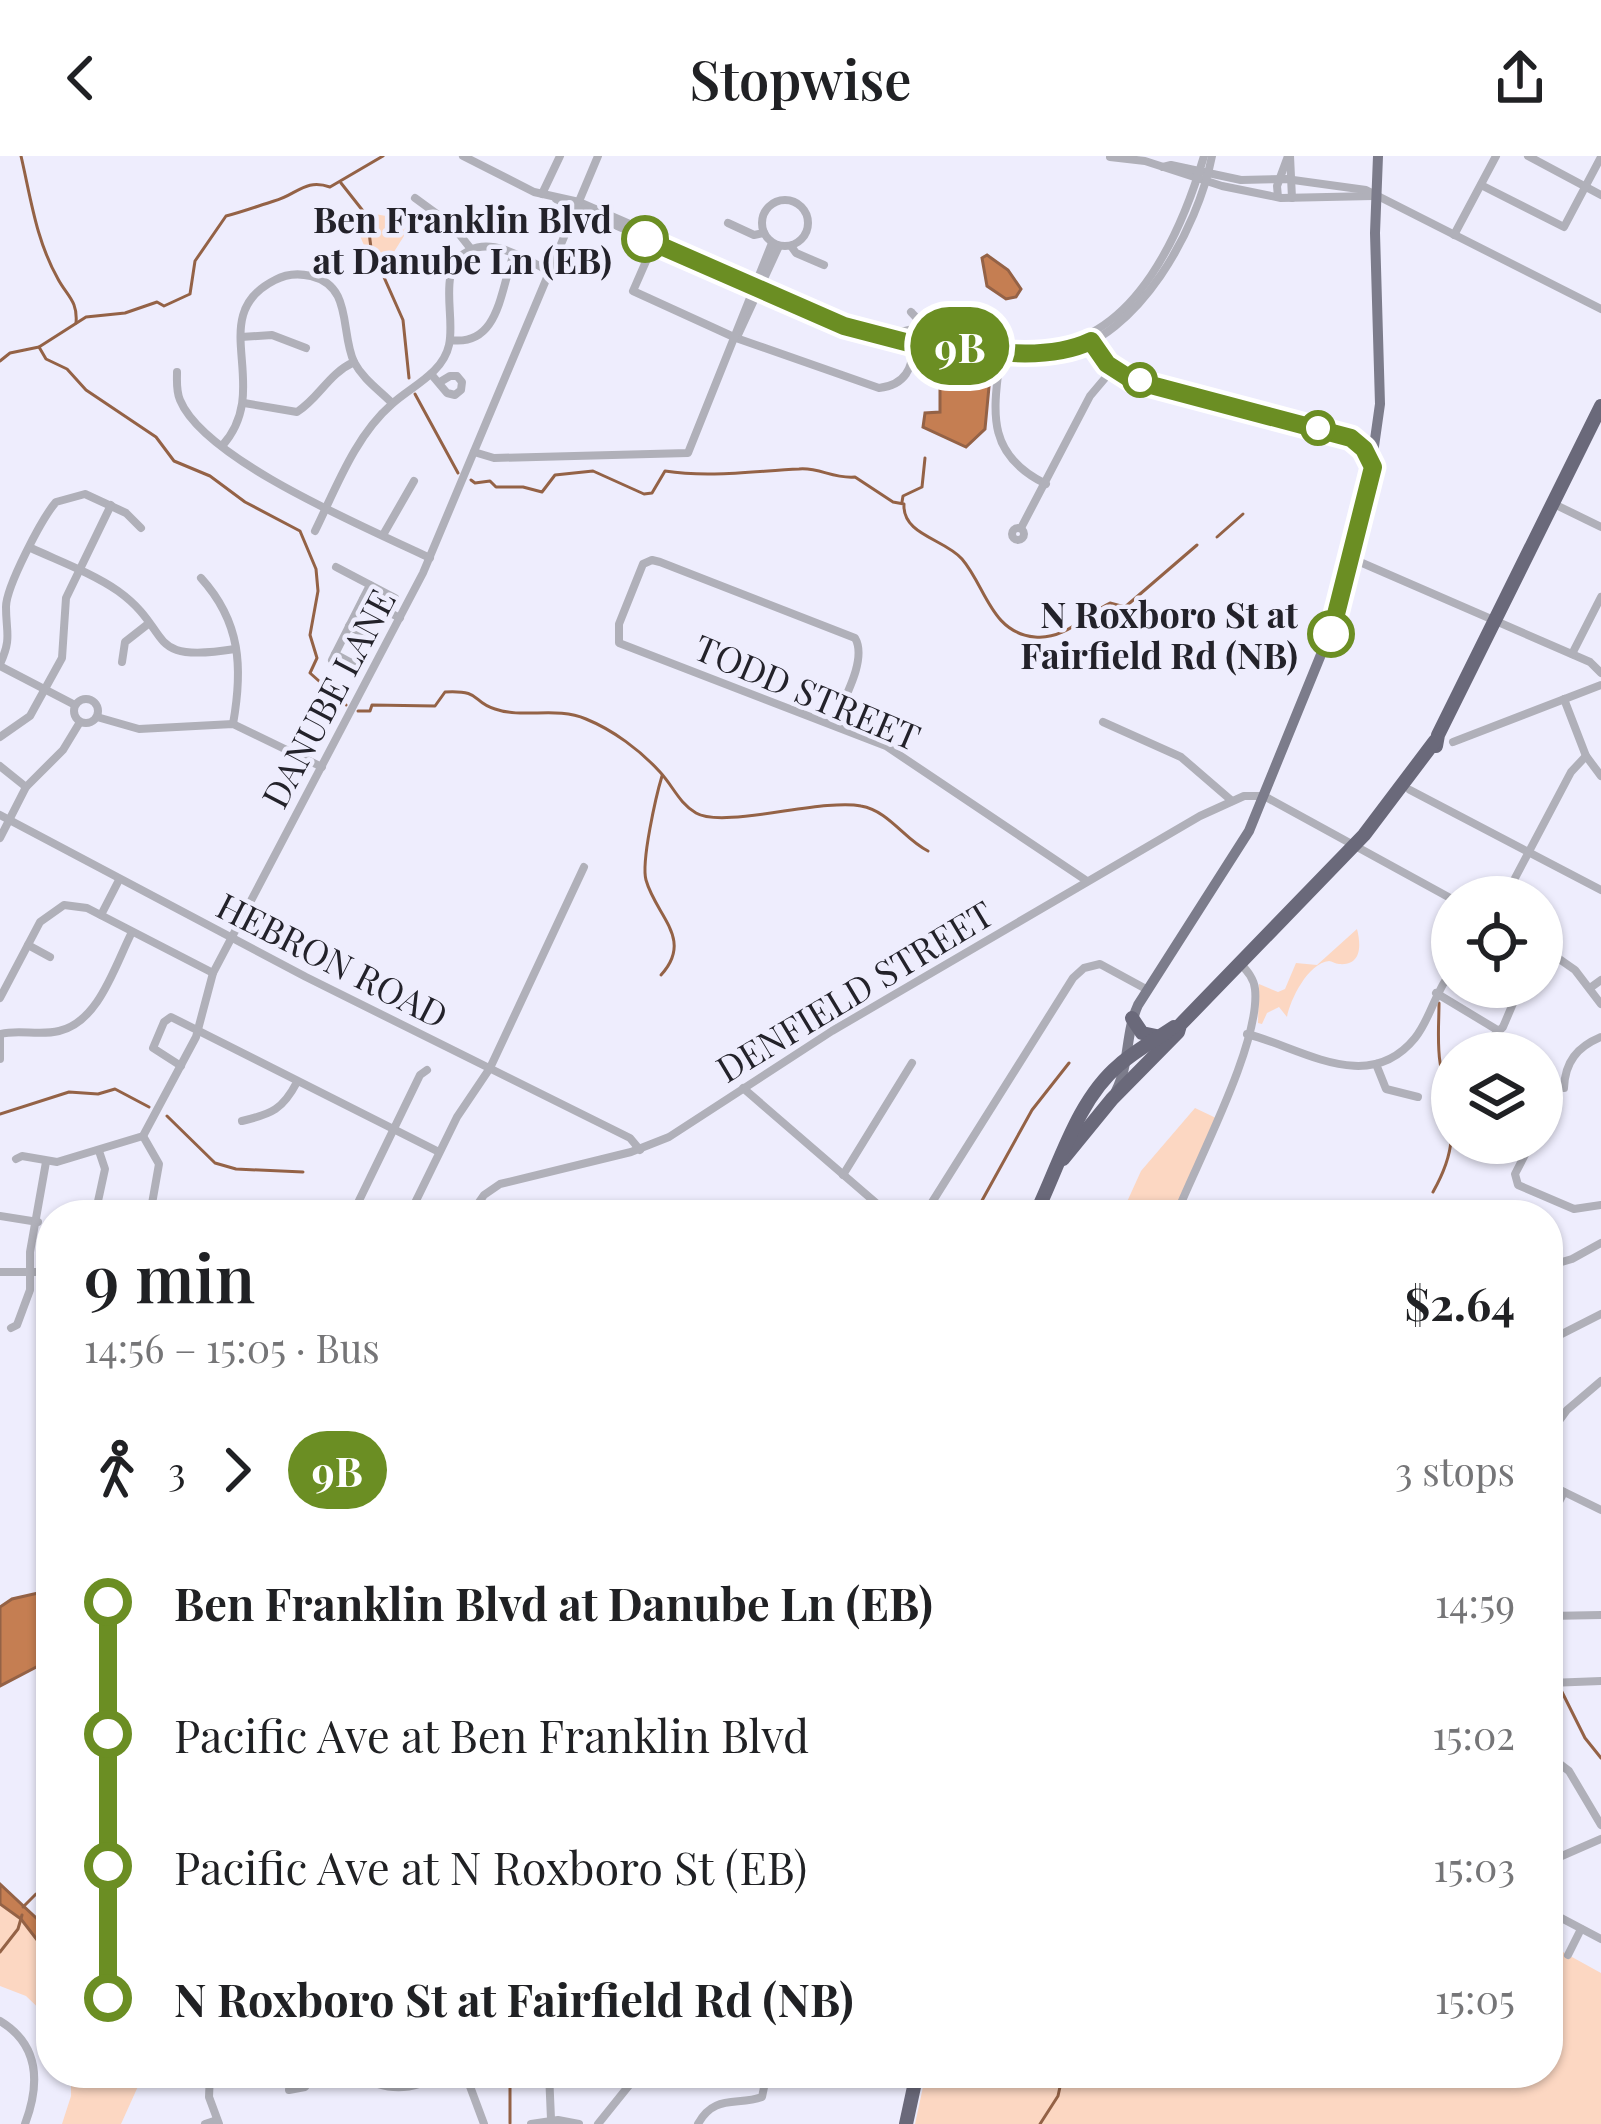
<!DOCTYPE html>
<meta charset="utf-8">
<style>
body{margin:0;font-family:"Playfair Display",serif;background:#f2f2f2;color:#202124;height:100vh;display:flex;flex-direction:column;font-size:45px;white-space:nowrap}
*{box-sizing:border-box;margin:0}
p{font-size:39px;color:#757577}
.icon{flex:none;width:66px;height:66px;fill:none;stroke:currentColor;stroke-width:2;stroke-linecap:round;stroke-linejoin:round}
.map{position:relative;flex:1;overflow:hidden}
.panel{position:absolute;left:36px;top:1044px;width:1527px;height:888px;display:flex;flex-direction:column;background:#fff;border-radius:48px;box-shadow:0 3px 9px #0004}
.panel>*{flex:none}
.badge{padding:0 24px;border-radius:39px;font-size:42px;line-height:78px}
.controls{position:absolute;left:1431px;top:720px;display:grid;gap:24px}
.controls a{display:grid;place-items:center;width:132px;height:132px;border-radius:50%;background:#fff;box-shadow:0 3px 9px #0004;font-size:60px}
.map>.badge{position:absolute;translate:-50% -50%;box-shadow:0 0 0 6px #fff}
.legs{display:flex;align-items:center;gap:18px;height:132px;padding:0 48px;font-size:39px}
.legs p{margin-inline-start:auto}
.summary{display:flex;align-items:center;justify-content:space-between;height:204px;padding:0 48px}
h1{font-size:66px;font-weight:600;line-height:90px}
ul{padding:0 48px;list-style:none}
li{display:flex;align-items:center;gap:42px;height:132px;font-size:45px}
li i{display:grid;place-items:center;width:18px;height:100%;margin:0 15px;background:currentColor}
li i::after{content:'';width:30px;height:30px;margin:-15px;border:9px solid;border-radius:50%;background:#fff}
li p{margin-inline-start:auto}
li:first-child i{background:linear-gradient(#0000 50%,currentColor 0)}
li:last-child i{background:linear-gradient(currentColor 50%,#0000 0)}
header{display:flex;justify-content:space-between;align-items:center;height:156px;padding:0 48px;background:#fff;font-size:54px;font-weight:600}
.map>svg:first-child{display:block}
.green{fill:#fcd7c2}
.water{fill:#c57e52;stroke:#946246;stroke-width:3}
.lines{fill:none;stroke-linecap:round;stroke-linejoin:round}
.stream{stroke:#946246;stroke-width:3}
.minor{stroke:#b0b0b9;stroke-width:8}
.major{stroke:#7c7c8b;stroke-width:10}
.highway{stroke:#6a697a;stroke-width:14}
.line-1-casing{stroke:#fff;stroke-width:27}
.line-1{stroke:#6b8e23;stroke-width:18}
.stop-1-dot{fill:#fff;stroke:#6b8e23;stroke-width:6}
.labels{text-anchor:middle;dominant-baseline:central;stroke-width:9;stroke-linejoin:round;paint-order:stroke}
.stop-label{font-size:36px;font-weight:bold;fill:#23222a;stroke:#eeedfd;text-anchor:end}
.street-label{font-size:36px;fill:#23222a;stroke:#eeedfd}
</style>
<header><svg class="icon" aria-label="back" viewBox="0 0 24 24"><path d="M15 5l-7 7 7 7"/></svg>Stopwise<svg class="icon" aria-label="share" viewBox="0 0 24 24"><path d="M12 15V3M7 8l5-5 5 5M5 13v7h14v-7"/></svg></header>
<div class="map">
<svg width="1601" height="1968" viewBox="0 0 1601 1968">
<rect width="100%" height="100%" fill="#eeedfd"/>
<!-- green -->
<g class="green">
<path d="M358,55L386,60L409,72L392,99L399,122L380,117C369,98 353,76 358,55Z"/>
<path d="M1357,773C1361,789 1362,810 1339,808C1335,808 1332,805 1329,805C1308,807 1290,844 1287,861L1279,851L1267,857L1262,868L1258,867L1259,828L1278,836L1285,833L1296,807L1317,809Z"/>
<polygon points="1195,952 1216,962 1174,1059 1121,1059 1141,1015"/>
<polygon points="0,1739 51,1793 51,1864 26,1840 0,1830"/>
<polygon points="1553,1784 1552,1790 1601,1817 1601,1968 915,1968 926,1917 1548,1917 1548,1786"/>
<polygon points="71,1917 144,1917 121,1968 62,1968 71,1940"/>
</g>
<!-- water -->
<g class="water">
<polygon points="987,99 1008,114 1021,133 1016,141 1006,143 987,130 982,102"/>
<polygon points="933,192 992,199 985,273 966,291 923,271 925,257 940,256 940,224 927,224 927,212 918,210 921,202 928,200"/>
<polygon points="38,1437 51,1438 51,1508 44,1507 0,1530 0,1451 12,1443"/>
<polygon points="0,1728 51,1776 51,1802 21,1763 0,1748"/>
</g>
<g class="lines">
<!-- stream -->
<g class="stream">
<path d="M21,0C31,43 36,84 58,123C67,140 78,145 76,167"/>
<polyline points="341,27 367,60 371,92 403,164 409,222"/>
<polyline points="39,191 46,203 67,213 86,234 156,281 174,305 210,320 245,346 300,375 316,413 318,435 310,479 317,502 310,517 346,549"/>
<path d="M0,205L10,197L39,191L86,161L125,157L157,146L164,150L190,138L195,105L226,60C242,56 258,50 274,45C297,39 305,22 330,31L383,0"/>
<polyline points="415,238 458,317"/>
<path d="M471,324L475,327L490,325L496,331H523L542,336L555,319L593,315L644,338L652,337L665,315C709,322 755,315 799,313C819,311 833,323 855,321L893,346L904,348C902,379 945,383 962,403C986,431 991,477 1035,481C1065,484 1085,459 1110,447L1125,451L1197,389"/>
<polyline points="902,346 903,340 922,331 925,302"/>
<polyline points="1217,381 1243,358"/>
<path d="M358,555H370L372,549L435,550L445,536C483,534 471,546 495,553C524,563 556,550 586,563C613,574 640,594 660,616C673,630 679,647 696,657C723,673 823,642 861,650C889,655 904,683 928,695"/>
<path d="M661,819C694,783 656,760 646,724C641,706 656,640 662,620"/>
<polyline points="0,958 69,936 98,938 115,933 149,951"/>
<polyline points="167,960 215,1007 236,1013 303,1016"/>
<path d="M1433,1036C1464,981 1448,962 1440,906C1437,887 1439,866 1439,847"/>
<polyline points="974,1059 1032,954 1069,907"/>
<polyline points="1561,1534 1585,1582 1601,1602"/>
<polyline points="23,1751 36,1738 51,1743"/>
<polyline points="0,1796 18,1773 22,1759"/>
<polyline points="510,1917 510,1967"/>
<polyline points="1040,1968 1058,1940 1063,1917"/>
</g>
<!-- minor -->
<g class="minor">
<path d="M463,0L534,36L579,46L858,167L901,176L917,172L928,179C966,183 1010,194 1048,190C1137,181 1182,74 1204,0"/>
<polyline points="1290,0 1292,42"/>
<polyline points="1528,0 1601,39"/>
<polyline points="1110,1 1145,5 1222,30 1281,42 1373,40"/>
<polyline points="1163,11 1171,9 1241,24 1286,23 1366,34 1601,153"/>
<polyline points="1481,29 1564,71 1601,1"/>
<polyline points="542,38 560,0"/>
<polyline points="1278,41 1277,30 1288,0"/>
<polyline points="415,42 452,69 471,93"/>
<path d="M556,43L844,170L913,187L921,184C959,192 1022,204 1060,197C1139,182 1198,72 1212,0"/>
<circle cx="785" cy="67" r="23"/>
<polyline points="728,67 754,79 764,77"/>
<polyline points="1454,79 1496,0"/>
<path d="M654,87L633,135L736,182L879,232C906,229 912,212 915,188"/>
<polyline points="791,90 796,97 824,109"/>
<polyline points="911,156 927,173"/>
<polyline points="241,181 272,179 306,192"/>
<polyline points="737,181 779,90"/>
<polyline points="1096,182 1109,201 1135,222"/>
<path d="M450,184C500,191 500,133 514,98"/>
<polyline points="1091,185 1112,213 1132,224 1373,289"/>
<path d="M1001,194C994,253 983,297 1046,328"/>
<path d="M177,216C177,226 176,235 180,244C205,305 370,373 430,402"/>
<polyline points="431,218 447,237 455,239 461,234 462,226 457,220 450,220 440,226"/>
<path d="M244,247L297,256C320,241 328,218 354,206"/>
<path d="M222,290C275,231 203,160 275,124C286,118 298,117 311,120C353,130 340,176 354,206C363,223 379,234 392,247"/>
<polyline points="474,296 494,302 688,297 772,87"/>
<polyline points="1554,348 1601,371"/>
<circle cx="1018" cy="378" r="6"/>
<polyline points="1021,372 1090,240 1117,208"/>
<path d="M315,375C336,332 355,280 392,248C412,230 443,217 449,189C456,159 435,111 470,94C495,82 527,104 549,115"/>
<polyline points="383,379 414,325"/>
<path d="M31,392C59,405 92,417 118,435C175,476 142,508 235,493"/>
<polyline points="1353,403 1590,506 1601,517"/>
<polyline points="336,411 395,442"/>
<path d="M201,422C241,466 243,512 233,568"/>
<polyline points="363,443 400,462"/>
<polyline points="349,470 373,483"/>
<polyline points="335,498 359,511"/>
<polyline points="1572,498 1601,441"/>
<polyline points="332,504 370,429"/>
<polyline points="122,506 125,486 148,468"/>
<path d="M0,508C12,482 6,477 6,451C6,431 42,362 56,346L85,338L126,357L141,372"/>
<polyline points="0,510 75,549"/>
<circle cx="86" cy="555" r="12"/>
<polyline points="1564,543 1586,600 1601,620"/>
<polyline points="97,561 139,573 233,568 322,611"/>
<polyline points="1103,566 1181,601 1232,645"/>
<path d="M833,569C842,546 868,504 855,482L660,406L652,404L643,408L619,468V487L886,590L1087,725"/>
<polyline points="0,581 30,560 62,502 66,442 111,349"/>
<polyline points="1453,586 1601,529"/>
<polyline points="0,610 26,631"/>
<polyline points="1410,634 1601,734"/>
<polyline points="0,659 306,821 630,982 640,994"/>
<polyline points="0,682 26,631 63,594 80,566"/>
<polyline points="1505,741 1571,616 1586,600"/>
<polyline points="101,759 119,724"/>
<polyline points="28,789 50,801"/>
<polyline points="1542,791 1575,814 1601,848"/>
<polyline points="1590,832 1601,824"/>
<polyline points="1436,837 1499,875"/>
<polyline points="0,842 40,766 64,749 87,752 213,817"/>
<path d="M0,878C19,873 39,880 59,875C99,866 115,809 132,776"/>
<path d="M1247,878C1302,892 1368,940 1415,882C1431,862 1435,835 1452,815"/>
<polyline points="0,879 0,903"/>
<polyline points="1476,897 1503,871 1520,831"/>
<polyline points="1376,908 1386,933 1418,941"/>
<polyline points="181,910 153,892 164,866 171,861 439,996"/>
<polyline points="743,932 890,1059"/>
<path d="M1564,932C1565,906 1577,891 1601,881"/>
<polyline points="1542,964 1543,961"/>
<path d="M242,965C272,958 283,953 297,926"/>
<polyline points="143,980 159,1008 150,1059"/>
<polyline points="1531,987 1515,1018 1518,1029 1574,1053 1601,1049"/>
<polyline points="16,1003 22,1000 57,1006 143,980 196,881 213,817 423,417 598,0"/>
<polyline points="843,1019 912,907"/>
<polyline points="95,1059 105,1013 99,995"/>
<polyline points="352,1059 420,919 427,914"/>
<polyline points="409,1059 457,961 490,912 584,711"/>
<polyline points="470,1059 484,1039 500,1028 631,996 669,981 832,875 1200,660 1244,640 1264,640 1452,743"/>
<polyline points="924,1059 1073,822 1084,812 1100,808 1146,833"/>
<path d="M1176,1059C1197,1006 1261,886 1255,833C1254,823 1248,816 1241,808"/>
<polyline points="0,1060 38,1066"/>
<polyline points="1548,1110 1572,1103 1601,1087"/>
<polyline points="0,1116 51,1116"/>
<polyline points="11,1172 17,1169 30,1134 30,1096 46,1006"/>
<polyline points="1548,1185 1601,1158"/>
<polyline points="1548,1280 1567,1254 1601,1225"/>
<polyline points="1548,1328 1601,1354"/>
<polyline points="1548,1368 1564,1336"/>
<polyline points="1548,1460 1601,1459"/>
<polyline points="1548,1502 1548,1569"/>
<polyline points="1549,1527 1601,1525"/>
<polyline points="1548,1599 1569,1615 1601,1669"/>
<polyline points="1548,1706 1601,1683"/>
<polyline points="1548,1755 1601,1783"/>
<polyline points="1568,1799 1581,1773"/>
<path d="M0,1865C40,1889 40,1928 25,1968"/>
<polyline points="210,1917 209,1941 219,1968"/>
<path d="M354,1917C386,1936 411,1936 443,1917"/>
<polyline points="465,1917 484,1968"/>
<polyline points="549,1917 551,1963"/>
<polyline points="289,1934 305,1931 315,1917"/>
<polyline points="205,1968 217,1964"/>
<polyline points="531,1968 558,1964 579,1968"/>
<polyline points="598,1968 639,1917"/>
<path d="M698,1968C714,1938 737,1950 762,1941L767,1917"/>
</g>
<!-- major -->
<path class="major" d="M1116,935C1130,908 1125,877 1138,849L1249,675L1342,447L1365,354L1380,248L1375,77L1378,0"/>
<!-- highway -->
<g class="highway">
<polyline points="1436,590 1438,579 1601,250"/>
<polyline points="1132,862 1142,877 1161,881"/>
<polyline points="1063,1003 1112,943 1178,876 1180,869 1364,679 1435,585"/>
<path d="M1035,1059C1059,1011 1076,945 1119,909C1135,895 1156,883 1174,871"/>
<polyline points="906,1968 917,1917"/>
</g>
</g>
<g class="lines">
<!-- line-1 casing -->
<g class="line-1-casing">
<path id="line-1" d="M645,83L844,170L913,188L921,184C972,194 1043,208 1091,185L1107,208L1132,224L1351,282L1364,293L1373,311L1331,478"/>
</g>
<!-- line-1 -->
<use href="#line-1" class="line-1"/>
</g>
<!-- markers -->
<g class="stop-1-dot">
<circle cx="645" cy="83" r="21"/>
<circle cx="1140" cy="224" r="15"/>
<circle cx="1318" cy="272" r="15"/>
<circle cx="1331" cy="478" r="21"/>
</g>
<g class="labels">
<!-- stop labels -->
<g class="stop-label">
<text x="612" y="62">Ben Franklin Blvd<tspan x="612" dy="41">at Danube Ln (EB)</tspan></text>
<text x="1298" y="457">N Roxboro St at<tspan x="1298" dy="41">Fairfield Rd (NB)</tspan></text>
</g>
<!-- street labels -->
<g class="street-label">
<text transform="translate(808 535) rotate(23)">TODD STREET</text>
<text transform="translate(327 542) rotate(-62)">DANUBE LANE</text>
<text transform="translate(333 803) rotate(27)">HEBRON ROAD</text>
<text transform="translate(854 834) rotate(-31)">DENFIELD STREET</text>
</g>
</g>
</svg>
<div class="controls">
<a><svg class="icon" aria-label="locate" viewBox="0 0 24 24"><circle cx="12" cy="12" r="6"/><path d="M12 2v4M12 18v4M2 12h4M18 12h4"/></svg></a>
<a><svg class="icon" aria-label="layers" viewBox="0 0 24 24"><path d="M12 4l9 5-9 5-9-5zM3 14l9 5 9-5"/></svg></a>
</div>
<b class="badge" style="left:960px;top:190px;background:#6b8e23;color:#fff">9B</b>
<section class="panel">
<div class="summary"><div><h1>9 min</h1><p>14:56 – 15:05 · Bus</p></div><b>$2.64</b></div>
<div class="legs"><svg class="icon" aria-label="walk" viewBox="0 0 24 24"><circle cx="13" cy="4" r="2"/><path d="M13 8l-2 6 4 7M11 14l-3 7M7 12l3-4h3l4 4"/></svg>3<svg class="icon" aria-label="forward" viewBox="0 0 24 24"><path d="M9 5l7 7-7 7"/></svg><b class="badge" style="background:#6b8e23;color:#fff">9B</b><p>3 stops</p></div>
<ul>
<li><i style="color:#6b8e23"></i><b>Ben Franklin Blvd at Danube Ln (EB)</b><p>14:59</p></li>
<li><i style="color:#6b8e23"></i><span>Pacific Ave at Ben Franklin Blvd</span><p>15:02</p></li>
<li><i style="color:#6b8e23"></i><span>Pacific Ave at N Roxboro St (EB)</span><p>15:03</p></li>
<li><i style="color:#6b8e23"></i><b>N Roxboro St at Fairfield Rd (NB)</b><p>15:05</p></li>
</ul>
</section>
</div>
